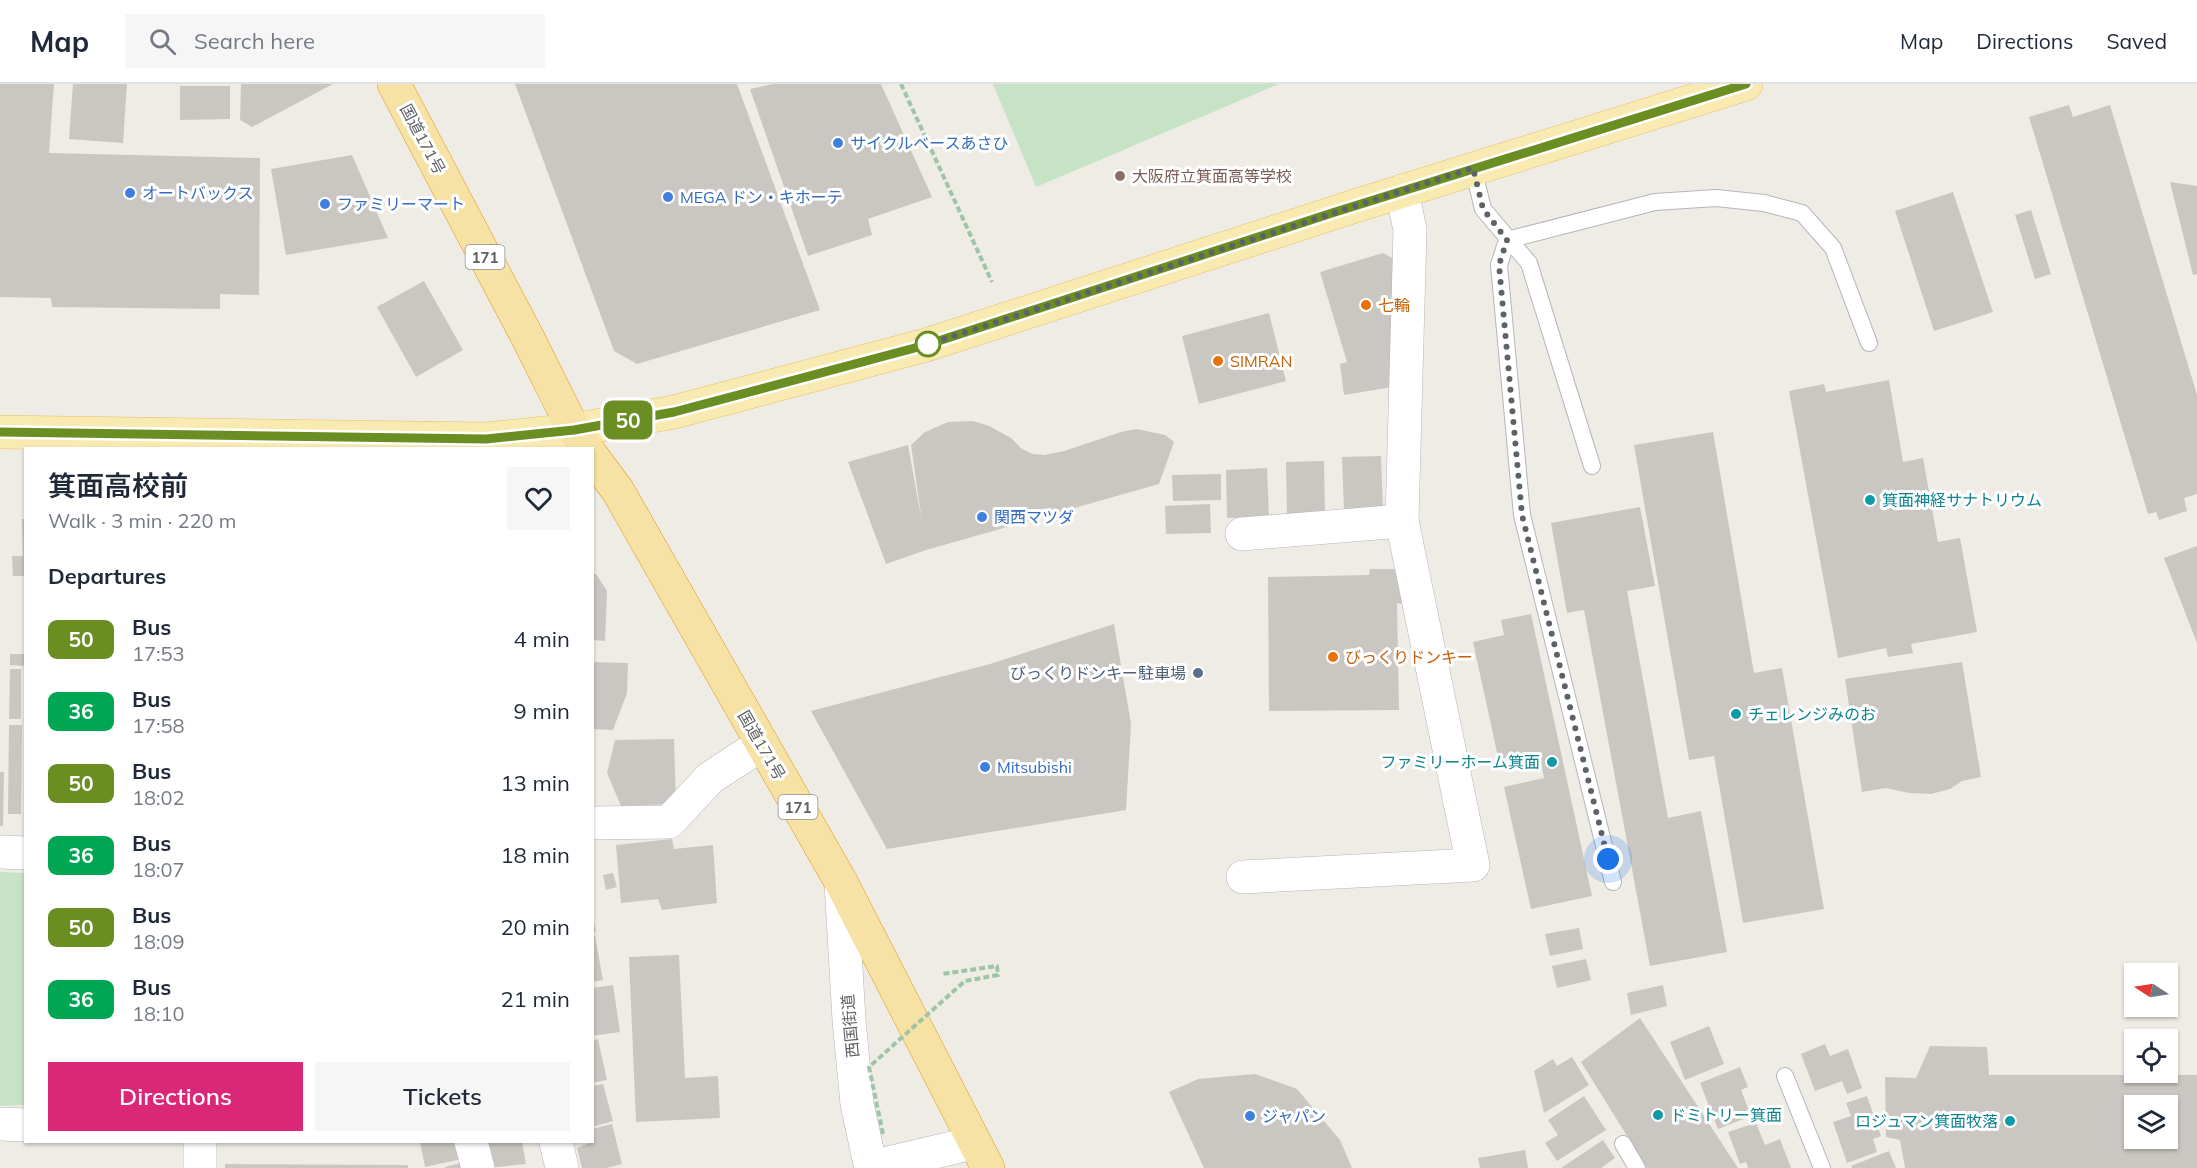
<!DOCTYPE html>
<meta charset="utf-8">
<style>
body{margin:0;font-family:Mulish,"Noto Sans JP",sans-serif;background:#f6f6f7;color:#1f2937;height:100vh;display:flex;flex-direction:column;font-size:22px;white-space:nowrap}
*{box-sizing:border-box;margin:0}
p{font-size:20px;color:#747a83}
.icon{flex:none;width:33px;height:33px;fill:none;stroke:currentColor;stroke-width:2;stroke-linecap:round;stroke-linejoin:round}
.map{position:relative;flex:1;overflow:hidden}
.drawer{position:absolute;left:24px;top:363px;width:570px;height:696px;display:flex;flex-direction:column;background:#fff;border-radius:0px;box-shadow:0 2px 4px #0004}
.drawer>*{flex:none}
.badge{padding:0 12px;border-radius:9px;font-size:21px;line-height:39px}
.needle{width:39px;rotate:282deg}
.buttons{position:absolute;left:2124px;top:879px;display:grid;gap:12px}
.buttons a{display:grid;place-items:center;width:54px;height:54px;border-radius:0px;background:#fff;box-shadow:0 2px 4px #0004;font-size:30px}
.you{position:absolute;width:30px;height:30px;margin:-15px;border:4px solid #fff;border-radius:50%;background:#1a73e8;box-shadow:0 0 0 9px #1a73e833}
.map>.badge{position:absolute;translate:-50% -50%;box-shadow:0 0 0 3px #fff}
h2{padding:0 24px;font-size:22px;line-height:54px}
.round{display:grid;place-items:center;flex:none;width:63px;height:63px;border-radius:0px;background:#f6f6f7}
.headline{display:flex;align-items:center;justify-content:space-between;height:102px;padding:0 24px}
h1{font-size:28px;font-weight:600;line-height:45px}
.primary-button{display:flex;gap:12px;margin-top:auto;padding:12px 24px}
.primary-button a{flex:1;height:69px;border-radius:0px;background:#db2777;color:#fff;font-size:24px;font-weight:600;line-height:69px;text-align:center}
.primary-button a+a{background:#f6f6f7;color:#1f2937}
ul{padding:0;list-style:none}
li{display:flex;align-items:center;gap:18px;height:72px;padding:0 24px}
li div{flex:1}
li b{display:block;font-size:22px}
li em{font-style:normal}
li .badge{min-width:66px;font-weight:700;text-align:center}
header{display:flex;align-items:center;gap:36px;box-sizing:border-box;height:84px;padding:0 30px;background:#fff;border-bottom:2px solid #e0e1e3}
header strong{font-size:28px}
nav{display:flex;gap:33px;margin-inline-start:auto;font-size:21px}
.search{width:420px;height:54px;background:#f6f6f7;display:flex;align-items:center;gap:15px;box-sizing:border-box;padding:0 21px;border-radius:0px;color:#747a83;font-size:22px}
.map>svg:first-child{display:block}
.green{fill:#c6e4c5}
.building{fill:#cac7c2;fill-rule:evenodd}
.lines{fill:none;stroke-linecap:round;stroke-linejoin:round}
.service-casing{stroke:#b3b6ba;stroke-width:18}
.minor-casing{stroke:#b3b6ba;stroke-width:34}
.primary-casing{stroke:#e6be67;stroke-width:34}
.trunk-casing{stroke:#e29a13;stroke-width:34}
.path{stroke:#9ec5a8;stroke-width:4;stroke-dasharray:6 3;stroke-linecap:butt}
.service{stroke:#fff;stroke-width:16}
.minor{stroke:#fff;stroke-width:33}
.primary{stroke:#f9eab1;stroke-width:33}
.trunk{stroke:#f6e2a4;stroke-width:33}
.path-bridge{stroke:#9ec5a8;stroke-width:4;stroke-dasharray:6 3;stroke-linecap:butt}
.line-casing{stroke:#fff;stroke-width:14}
.line{stroke:#6b8e23;stroke-width:9}
.walk{stroke:#5e6165;stroke-width:6;stroke-dasharray:0 10.8}
.shop-dot{fill:#3f7fe0;stroke:#fff;stroke-width:2}
.education-dot{fill:#8d6e63;stroke:#fff;stroke-width:2}
.food-dot{fill:#e8710a;stroke:#fff;stroke-width:2}
.stop-dot{fill:#fff;stroke:#6b8e23;stroke-width:3}
.culture-dot{fill:#0f9aa8;stroke:#fff;stroke-width:2}
.service-dot{fill:#5c6f8a;stroke:#fff;stroke-width:2}
.labels{text-anchor:middle;dominant-baseline:central;stroke-width:6;stroke-linejoin:round;paint-order:stroke}
.shield{fill:#fff;stroke:#8e9093;stroke-width:1.5}
.shield-label{font-size:15px;font-weight:bold;fill:#5e6165}
.street-label{font-size:16px;fill:#5e6165;stroke:#fff}
.shop-label{font-size:16px;fill:#366cbe;stroke:#fff;text-anchor:start}
.education-label{font-size:16px;fill:#785e54;stroke:#fff;text-anchor:start}
.food-label{font-size:16px;fill:#c56008;stroke:#fff;text-anchor:start}
.culture-label{font-size:16px;fill:#0d838f;stroke:#fff;text-anchor:start}
.service-label{font-size:16px;fill:#4e5e75;stroke:#fff;text-anchor:end}
</style>
<header>
<strong>Map</strong>
<div class="search"><svg class="icon" aria-label="search" viewBox="0 0 24 24"><circle cx="10" cy="10" r="6"/><path d="M15 15l6 6"/></svg>Search here</div>
<nav><a>Map</a><a>Directions</a><a>Saved</a></nav>
</header>
<div class="map">
<svg width="2197" height="1084" viewBox="0 0 2197 1084">
<rect width="100%" height="100%" fill="#efece6"/>
<!-- green -->
<g class="green">
<polygon points="993,0 1279,0 1036,103"/>
<polygon points="0,788 25,789 25,1021 0,1022"/>
</g>
<!-- building -->
<g class="building">
<polygon points="0,0 54,0 49,69 260,74 259,211 220,210 220,225 52,223 51,214 0,213"/>
<polygon points="73,0 127,0 123,59 69,55"/>
<polygon points="241,0 333,0 252,43 240,36"/>
<polygon points="515,0 737,0 820,226 637,280 614,267"/>
<polygon points="773,0 881,0 932,113 868,135 872,151 808,172 750,5"/>
<polygon points="180,2 230,2 230,35 180,36"/>
<polygon points="2069,21 2073,33 2110,21 2197,311 2197,410 2184,414 2187,427 2159,436 2156,428 2148,430 2029,33"/>
<polygon points="352,71 388,154 286,171 271,85"/>
<polygon points="2170,98 2197,102 2197,190 2193,191"/>
<polygon points="1953,108 1993,228 1934,247 1895,127"/>
<polygon points="2031,126 2051,190 2035,195 2015,131"/>
<polygon points="1383,169 1396,176 1392,303 1344,311 1340,280 1347,278 1320,188"/>
<polygon points="424,197 463,266 416,293 377,223"/>
<polygon points="1269,229 1286,297 1199,320 1182,252"/>
<polygon points="1889,296 1903,378 1923,374 1938,458 1960,454 1977,548 1911,560 1913,569 1888,573 1886,564 1838,574 1789,307 1824,300 1826,308"/>
<polygon points="973,337 989,342 1011,354 1022,365 1033,370 1044,371 1064,367 1121,348 1137,345 1165,351 1174,358 1159,400 926,466 886,480 848,378 908,361 922,438 911,361 925,348 948,338"/>
<polygon points="1713,348 1754,589 1782,584 1824,825 1743,839 1714,672 1689,676 1634,361"/>
<polygon points="1381,372 1383,425 1344,427 1342,373"/>
<polygon points="1324,377 1325,430 1287,431 1286,378"/>
<polygon points="1267,384 1269,433 1227,434 1226,386"/>
<polygon points="1221,390 1221,416 1173,417 1172,391"/>
<polygon points="1210,420 1211,449 1166,450 1165,422"/>
<polygon points="1640,423 1655,502 1627,507 1668,734 1701,727 1727,868 1650,882 1584,526 1567,529 1551,439"/>
<polygon points="22,435 26,435 26,492 13,492 12,472 23,472"/>
<polygon points="2197,462 2197,559 2164,474"/>
<polygon points="1370,485 1401,485 1403,520 1397,519 1399,626 1269,627 1268,493 1369,491"/>
<polygon points="592,490 596,490 607,507 605,557 592,556"/>
<polygon points="1531,530 1592,812 1531,825 1504,703 1544,694 1540,673 1500,682 1473,558 1504,551 1501,536"/>
<polygon points="1114,540 1131,640 1126,726 887,765 811,627 990,580"/>
<polygon points="10,570 26,570 26,582 10,581"/>
<polygon points="592,578 628,579 627,609 613,646 592,645"/>
<polygon points="1962,578 1981,693 1962,697 1950,705 1931,710 1909,709 1886,704 1862,708 1845,595"/>
<polygon points="10,585 21,585 21,635 9,635"/>
<polygon points="9,641 22,641 21,730 8,730"/>
<polygon points="674,655 676,720 621,722 607,689 615,656"/>
<polygon points="0,688 4,688 3,742 0,742"/>
<polygon points="672,755 674,765 713,761 717,819 662,826 658,815 621,819 616,761"/>
<polygon points="613,789 617,803 606,806 603,791"/>
<polygon points="592,832 596,847 592,848"/>
<polygon points="1579,844 1583,865 1550,872 1545,850"/>
<polygon points="592,852 595,852 603,896 592,898"/>
<polygon points="679,871 685,994 718,992 720,1034 636,1038 629,873"/>
<polygon points="1586,875 1591,896 1557,904 1552,882"/>
<polygon points="613,901 620,948 592,952 592,904"/>
<polygon points="1663,901 1667,922 1631,931 1627,909"/>
<polygon points="1640,934 1738,1084 1647,1084 1581,978"/>
<polygon points="1709,942 1724,980 1685,996 1670,958"/>
<polygon points="598,955 607,996 592,999 592,957"/>
<polygon points="1825,960 1830,972 1848,965 1862,1004 1847,1010 1842,997 1815,1007 1801,970"/>
<path d="M1930,962L1987,963L1989,991H2197V1084H1905L1900,1056L1886,1053L1885,993L1916,994ZM2134,1022H2168V1054H2134Z"/>
<polygon points="1572,973 1589,1001 1544,1029 1534,987 1553,975 1557,982"/>
<polygon points="1740,983 1748,1003 1741,1006 1751,1032 1718,1045 1700,999"/>
<polygon points="1255,990 1297,1005 1340,1056 1352,1084 1204,1084 1169,1008 1198,995"/>
<polygon points="603,1000 613,1037 592,1043 592,1002"/>
<polygon points="1584,1012 1606,1046 1557,1077 1545,1059 1558,1051 1548,1036"/>
<polygon points="1867,1012 1881,1052 1873,1055 1877,1068 1847,1079 1833,1038 1851,1032 1846,1019"/>
<polygon points="1756,1039 1765,1061 1780,1055 1791,1084 1748,1084 1746,1078 1740,1080 1728,1048"/>
<polygon points="612,1040 622,1080 607,1084 582,1084 577,1064 592,1058 592,1045"/>
<polygon points="1603,1056 1615,1074 1601,1084 1561,1084"/>
<polygon points="420,1058 457,1058 462,1075 425,1083"/>
<polygon points="480,1058 522,1058 526,1080 487,1084"/>
<polygon points="1525,1066 1528,1084 1480,1084 1478,1074"/>
<polygon points="1889,1067 1896,1084 1852,1084 1851,1082"/>
<polygon points="469,1077 471,1084 445,1084 445,1083"/>
<polygon points="225,1080 408,1081 408,1084 225,1084"/>
</g>
<g class="lines">
<!-- service casing -->
<g class="service-casing">
<g id="service">
<polyline points="1473,84 1483,125 1529,179 1592,382"/>
<polyline points="1507,156 1499,181 1522,431 1613,798"/>
<polyline points="1507,156 1655,118 1716,114 1764,119 1802,129 1833,164 1869,259"/>
<polyline points="1785,992 1822,1084"/>
<polyline points="1623,1060 1637,1084"/>
</g>
</g>
<!-- minor casing -->
<g class="minor-casing">
<g id="minor">
<polyline points="1242,450 1402,437"/>
<polyline points="592,739 669,738 710,694 762,660"/>
<polyline points="0,768 26,769"/>
<polyline points="1243,793 1473,781 1402,437 1410,146 1402,107"/>
<polyline points="841,798 849,936 857,1020 871,1084"/>
<polyline points="0,1040 26,1041"/>
<polyline points="471,1058 478,1084"/>
<polyline points="556,1058 562,1084"/>
<polyline points="871,1083 973,1059"/>
<polyline points="200,1084 200,1058"/>
</g>
</g>
<!-- primary casing -->
<g class="primary-casing">
<polyline id="primary" points="0,348 486,355 574,346 674,328 926,261 1355,122 1746,0"/>
</g>
<!-- trunk casing -->
<g class="trunk-casing">
<g id="trunk">
<polyline points="394,0 529,256 574,346 587,364"/>
<polyline points="592,372 618,407 841,798 988,1084"/>
</g>
</g>
<!-- path -->
<polyline class="path" points="901,0 992,198"/>
<!-- service -->
<use href="#service" class="service"/>
<!-- minor -->
<use href="#minor" class="minor"/>
<!-- primary -->
<use href="#primary" class="primary"/>
<!-- trunk -->
<use href="#trunk" class="trunk"/>
<!-- path-bridge -->
<polyline class="path-bridge" points="883,1050 869,983 965,897 998,891 997,882 942,890"/>
</g>
<g class="lines">
<!-- line casing -->
<g class="line-casing">
<polyline id="line" points="0,348 486,355 574,346 674,328 926,261 1332,129 1746,0"/>
</g>
<!-- line -->
<use href="#line" class="line"/>
<!-- walk -->
<polyline class="walk" points="928,260 926,261 1473,84 1483,125 1507,156 1499,181 1522,431 1608,775"/>
</g>
<!-- markers -->
<g class="shop-dot">
<circle cx="838" cy="59" r="6"/>
<circle cx="130" cy="109" r="6"/>
<circle cx="668" cy="113" r="6"/>
<circle cx="325" cy="120" r="6"/>
<circle cx="982" cy="433" r="6"/>
<circle cx="985" cy="683" r="6"/>
<circle cx="1250" cy="1032" r="6"/>
</g>
<circle class="education-dot" cx="1120" cy="92" r="6"/>
<g class="food-dot">
<circle cx="1366" cy="221" r="6"/>
<circle cx="1218" cy="277" r="6"/>
<circle cx="1333" cy="573" r="6"/>
</g>
<circle class="stop-dot" cx="928" cy="260" r="12"/>
<g class="culture-dot">
<circle cx="1870" cy="416" r="6"/>
<circle cx="1736" cy="630" r="6"/>
<circle cx="1552" cy="678" r="6"/>
<circle cx="1658" cy="1031" r="6"/>
<circle cx="2010" cy="1037" r="6"/>
</g>
<circle class="service-dot" cx="1198" cy="589" r="6"/>
<g class="labels">
<!-- shield labels -->
<g class="shield">
<rect x="465.5" y="161" width="39" height="24" rx="4.5"/>
<rect x="778.5" y="711" width="39" height="24" rx="4.5"/>
</g>
<g class="shield-label">
<text x="485" y="173">171</text>
<text x="798" y="723">171</text>
</g>
<!-- street labels -->
<g class="street-label">
<text transform="translate(423 55) rotate(62)">国道171号</text>
<text transform="translate(762 661) rotate(60)">国道171号</text>
<text transform="translate(850 942) rotate(-95)">西国街道</text>
</g>
<!-- shop labels -->
<g class="shop-label">
<text x="850" y="59">サイクルベースあさひ</text>
<text x="142" y="109">オートバックス</text>
<text x="680" y="113">MEGA ドン・キホーテ</text>
<text x="337" y="120">ファミリーマート</text>
<text x="994" y="433">関西マツダ</text>
<text x="997" y="683">Mitsubishi</text>
<text x="1262" y="1032">ジャパン</text>
</g>
<!-- education labels -->
<g class="education-label">
<text x="1132" y="92">大阪府立箕面高等学校</text>
</g>
<!-- food labels -->
<g class="food-label">
<text x="1378" y="221">七輪</text>
<text x="1230" y="277">SIMRAN</text>
<text x="1345" y="573">びっくりドンキー</text>
</g>
<!-- culture labels -->
<g class="culture-label">
<text x="1882" y="416">箕面神経サナトリウム</text>
<text x="1748" y="630">チェレンジみのお</text>
<text x="1540" y="678" text-anchor="end">ファミリーホーム箕面</text>
<text x="1670" y="1031">ドミトリー箕面</text>
<text x="1998" y="1037" text-anchor="end">ロジュマン箕面牧落</text>
</g>
<!-- service labels -->
<g class="service-label">
<text x="1186" y="589">びっくりドンキー駐車場</text>
</g>
</g>
</svg>
<div class="buttons">
<a><svg class="needle" viewBox="-14 -14 28 28"><path d="M0-13l5 13h-10z" fill="#e53935"/><path d="M0 13l5-13h-10z" fill="#747a83"/></svg></a>
<a><svg class="icon" aria-label="locate" viewBox="0 0 24 24"><circle cx="12" cy="12" r="6"/><path d="M12 2v4M12 18v4M2 12h4M18 12h4"/></svg></a>
<a><svg class="icon" aria-label="layers" viewBox="0 0 24 24"><path d="M12 4l9 5-9 5-9-5zM3 14l9 5 9-5"/></svg></a>
</div>
<div class="you" style="left:1608px;top:775px"></div>
<b class="badge" style="left:628px;top:336px;background:#6b8e23;color:#fff">50</b>
<section class="drawer">
<div class="headline"><div><h1>箕面高校前</h1><p>Walk · 3 min · 220 m</p></div><a class="round"><svg class="icon" aria-label="heart" viewBox="0 0 24 24"><path d="M12 20l-8-8c-3-5 5-10 8-4 3-6 11-1 8 4z"/></svg></a></div>
<h2>Departures</h2>
<ul>
<li><span class="badge" style="background:#6b8e23;color:#fff">50</span><div><b>Bus</b><p>17:53</p></div><em>4 min</em></li>
<li><span class="badge" style="background:#00a651;color:#fff">36</span><div><b>Bus</b><p>17:58</p></div><em>9 min</em></li>
<li><span class="badge" style="background:#6b8e23;color:#fff">50</span><div><b>Bus</b><p>18:02</p></div><em>13 min</em></li>
<li><span class="badge" style="background:#00a651;color:#fff">36</span><div><b>Bus</b><p>18:07</p></div><em>18 min</em></li>
<li><span class="badge" style="background:#6b8e23;color:#fff">50</span><div><b>Bus</b><p>18:09</p></div><em>20 min</em></li>
<li><span class="badge" style="background:#00a651;color:#fff">36</span><div><b>Bus</b><p>18:10</p></div><em>21 min</em></li>
</ul>
<div class="primary-button"><a>Directions</a><a>Tickets</a></div>
</section>
</div>
